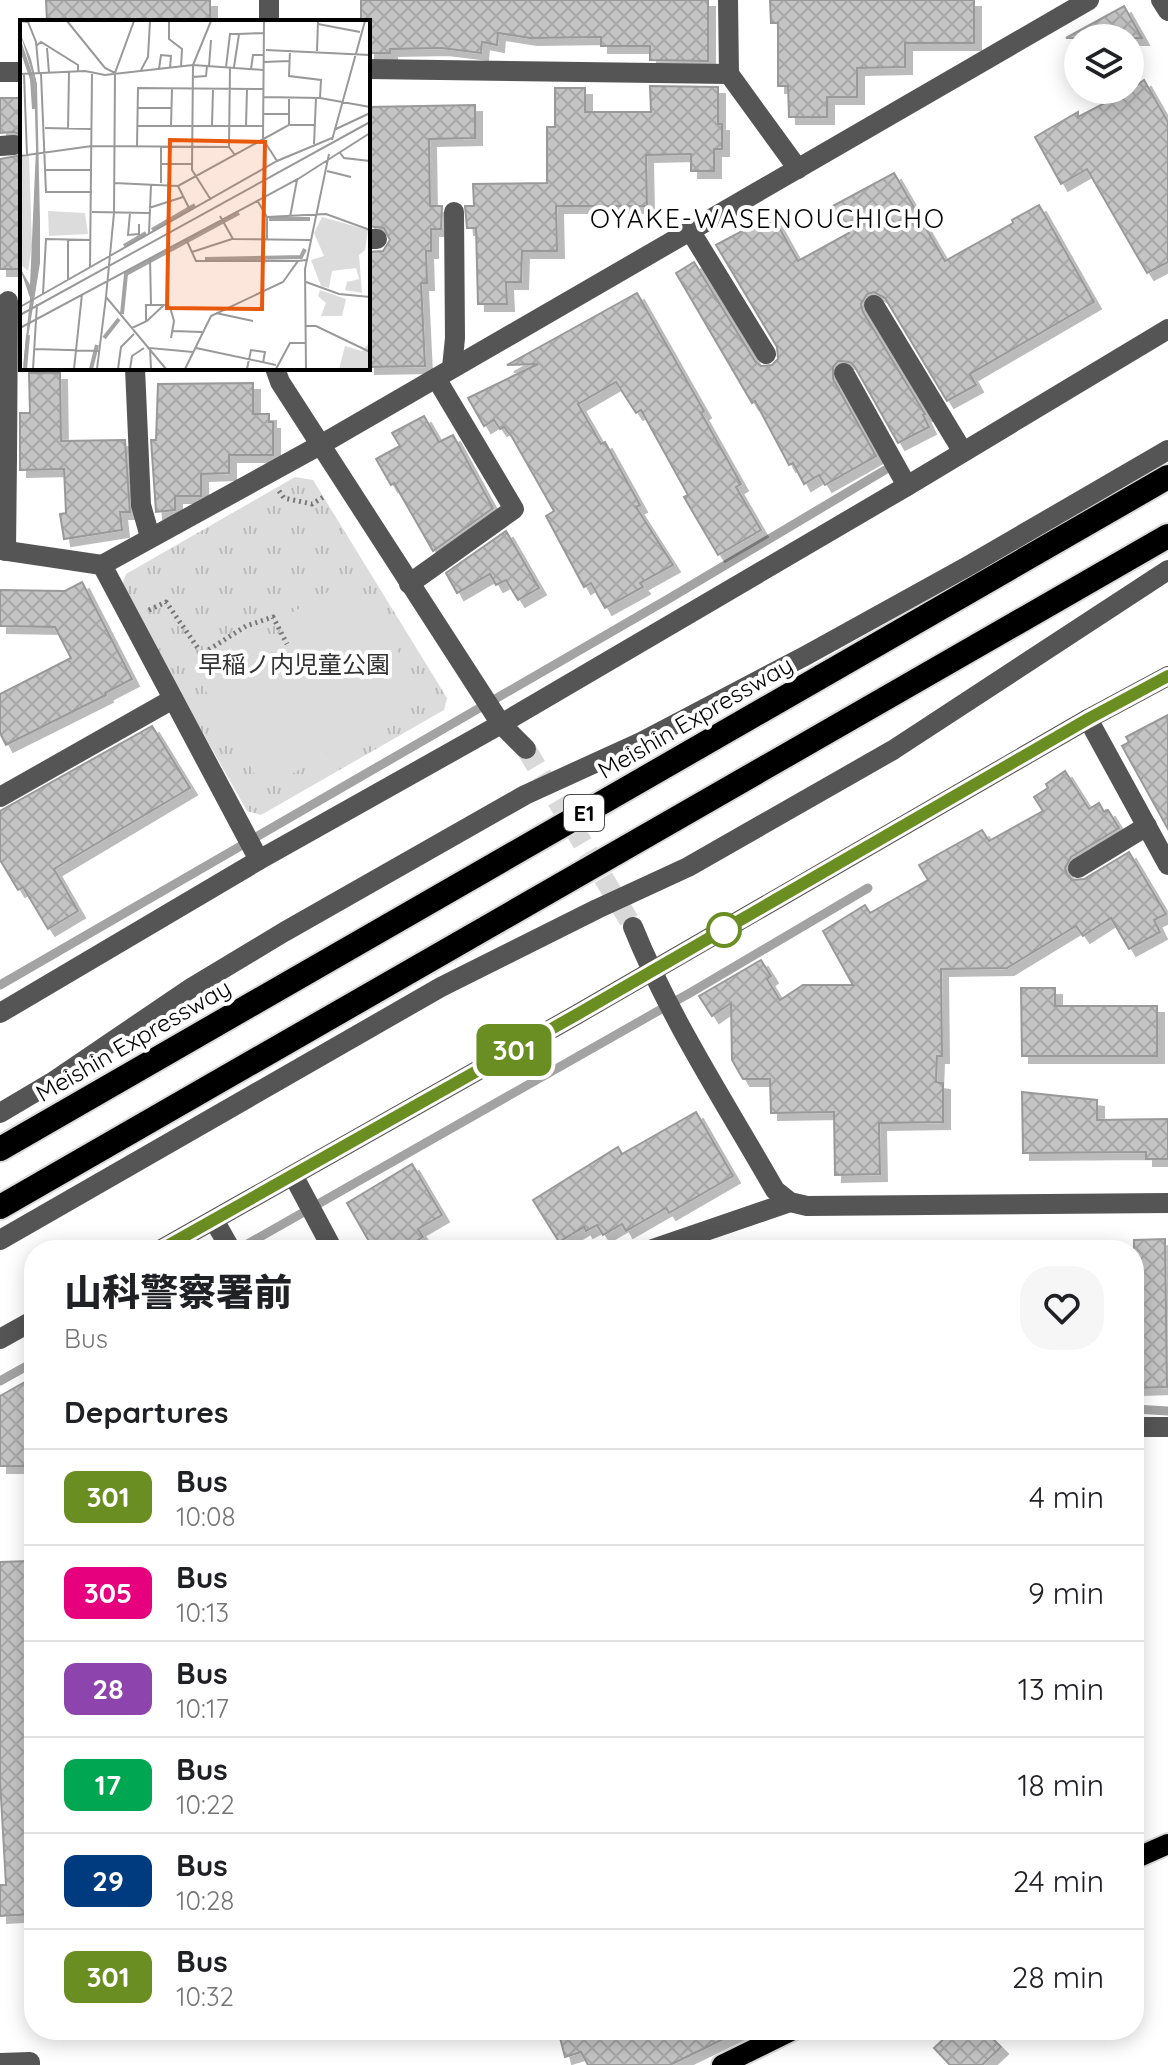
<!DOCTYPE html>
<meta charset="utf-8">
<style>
body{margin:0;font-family:Quicksand,"Noto Sans JP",sans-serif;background:#f6f6f6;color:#202124;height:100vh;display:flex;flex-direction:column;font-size:30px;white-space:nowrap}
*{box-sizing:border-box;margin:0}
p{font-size:26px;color:#757577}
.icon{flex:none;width:44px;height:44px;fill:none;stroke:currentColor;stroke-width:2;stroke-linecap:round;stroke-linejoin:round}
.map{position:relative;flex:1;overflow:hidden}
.panel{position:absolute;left:24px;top:1240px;width:1120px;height:800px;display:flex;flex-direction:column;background:#fff;border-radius:32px;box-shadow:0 4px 20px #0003}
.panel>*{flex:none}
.badge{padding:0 16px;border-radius:12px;font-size:28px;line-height:52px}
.controls{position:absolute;left:1064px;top:24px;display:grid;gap:16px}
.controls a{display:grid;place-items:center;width:80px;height:80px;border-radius:50%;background:#fff;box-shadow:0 4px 20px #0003;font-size:40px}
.map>.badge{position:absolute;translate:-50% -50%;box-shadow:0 0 0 4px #fff}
h2{padding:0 40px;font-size:30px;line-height:72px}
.round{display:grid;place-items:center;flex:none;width:84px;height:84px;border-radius:32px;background:#f6f6f6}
.head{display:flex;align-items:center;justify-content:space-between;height:136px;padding:0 40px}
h1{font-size:38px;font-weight:800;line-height:60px}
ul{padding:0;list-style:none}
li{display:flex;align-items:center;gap:24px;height:96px;padding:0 40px;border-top:2px solid #e0e0e0}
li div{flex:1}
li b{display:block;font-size:30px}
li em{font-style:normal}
li .badge{min-width:88px;font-weight:700;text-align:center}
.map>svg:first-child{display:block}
.grass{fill:url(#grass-tufts)}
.garden{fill:#dcdcdc}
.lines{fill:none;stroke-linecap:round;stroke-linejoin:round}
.stream{stroke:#a3a3a3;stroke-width:9}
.building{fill:url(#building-cross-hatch);stroke:#999;stroke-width:2;filter:url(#shadow)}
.minor-tunnel{stroke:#d9d9d9;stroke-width:20;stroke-dasharray:20 10;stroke-linecap:butt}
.major-casing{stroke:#dbdbdb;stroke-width:24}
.highway-casing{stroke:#dbdbdb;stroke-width:28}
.path{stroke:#777;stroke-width:5;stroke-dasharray:2 4;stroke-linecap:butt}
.minor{stroke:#555;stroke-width:20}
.major{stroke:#000;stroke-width:20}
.highway{stroke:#000;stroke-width:24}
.line-casing{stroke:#fff;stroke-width:18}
.line{stroke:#6b8e23;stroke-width:12}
.stop-dot{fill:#fff;stroke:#6b8e23;stroke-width:4}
.labels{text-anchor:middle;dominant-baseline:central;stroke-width:8;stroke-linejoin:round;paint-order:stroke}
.shield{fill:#fff;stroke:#4c4c4c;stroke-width:2}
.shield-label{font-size:22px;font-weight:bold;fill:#000}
.park-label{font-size:24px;fill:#333;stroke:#fff}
.street-label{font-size:24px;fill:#000;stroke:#fff}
.neighbourhood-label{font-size:26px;letter-spacing:2px;fill:#000;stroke:#fff}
.inset-river{fill:none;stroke:#a3a3a3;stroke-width:4}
.inset-road{fill:none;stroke:#999;stroke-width:2}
.view{fill:#e8590c;fill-opacity:0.15;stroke:#e8590c;stroke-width:4}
.inset-edge{fill:none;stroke:#000;stroke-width:4}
</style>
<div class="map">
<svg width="1168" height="2065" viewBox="0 0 1168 2065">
<defs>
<pattern id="grass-tufts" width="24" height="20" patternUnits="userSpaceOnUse" patternTransform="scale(2)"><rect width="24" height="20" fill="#dcdcdc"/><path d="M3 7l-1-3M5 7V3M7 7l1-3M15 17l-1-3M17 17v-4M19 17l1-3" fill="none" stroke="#bbb"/></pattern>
<pattern id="building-cross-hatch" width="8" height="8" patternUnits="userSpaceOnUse" patternTransform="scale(2)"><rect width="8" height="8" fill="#c4c4c4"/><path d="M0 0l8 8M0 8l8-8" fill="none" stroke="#a7a7a7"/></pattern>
<filter id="shadow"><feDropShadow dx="7" dy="7" stdDeviation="0" flood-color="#0004"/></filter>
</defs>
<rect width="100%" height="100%" fill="#fff"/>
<!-- grass -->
<polygon class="grass" points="295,477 313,480 447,698 444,710 261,815 247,811 121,588 126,574"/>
<!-- garden -->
<g class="garden">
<polygon points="342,584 350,598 294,630 286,616"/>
<polygon points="363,592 425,697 264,790 203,686 267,648 216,675 208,662 264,631 273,645"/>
</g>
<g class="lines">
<!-- stream -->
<g class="stream">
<polyline points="0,985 670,598 885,470"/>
<polyline points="237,1250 695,990 868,888"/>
<polyline points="0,1381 34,1362"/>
<polyline points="1134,1409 1168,1411"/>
</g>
</g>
<!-- building -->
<g class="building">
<polygon points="46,0 210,0 210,22 47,22"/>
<polygon points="361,0 708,0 708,61 650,60 650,46 601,46 601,37 530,38 498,33 497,45 482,42 481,53 441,48 390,49 390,53 368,53 368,22 361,22"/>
<polygon points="770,0 974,0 974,43 905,43 905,67 857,68 857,97 827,97 827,117 789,117 788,86 778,86 778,23 771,23"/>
<polygon points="1124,6 1142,38 1066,38"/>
<polygon points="1144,80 1168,122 1168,262 1147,273 1087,169 1061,184 1035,137 1078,112 1078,117 1130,90"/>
<polygon points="650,86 718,87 718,124 722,124 722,149 714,149 714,171 691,171 691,154 646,155 647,206 556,206 557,251 522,251 521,282 506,282 507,304 478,304 476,228 467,228 465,206 474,206 473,184 547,183 547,127 555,127 555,88 585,88 585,112 651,112"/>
<polygon points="0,98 22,98 22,135 14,132 0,133"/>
<polygon points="475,105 475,138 429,139 430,206 442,206 441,229 431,229 431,251 426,251 427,283 421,283 425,366 368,367 368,252 383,251 390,240 384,228 368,226 368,107"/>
<polygon points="22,155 22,269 0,269 0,159"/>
<polygon points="894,173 945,261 1013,223 1012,220 1039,205 1094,302 970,374 976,385 947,401 885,298 874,292 867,294 861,304 863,312 925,414 923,415 929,427 898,443 855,367 850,362 838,361 833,367 833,379 876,456 825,485 819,475 804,484 793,463 789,465 755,401 752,403 676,273 694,262 755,361 761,366 772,365 778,359 777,347 716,245 772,215 798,261 849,233 833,206"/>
<polygon points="637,293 704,411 701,413 741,484 736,487 761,530 718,555 684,497 688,495 641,410 636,413 616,382 578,404 601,444 605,442 640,505 636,507 673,565 640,583 643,587 605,608 591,583 584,587 546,516 554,511 512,437 504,427 500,429 494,420 484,426 468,398 538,364 507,365"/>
<polygon points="29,373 60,373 61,441 125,440 130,512 120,512 122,530 64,539 60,514 66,513 64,469 20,470 20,413 30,413"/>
<polygon points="253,383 253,414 269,414 269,422 273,422 273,455 229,455 229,473 201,474 201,496 175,496 175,510 156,512 151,440 156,440 158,384"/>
<polygon points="424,416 439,442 453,435 493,508 433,551 394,483 391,485 376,459 400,446 392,433"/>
<polygon points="506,531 539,588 518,600 506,580 496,585 490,574 457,593 446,573"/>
<polygon points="82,582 132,679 105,693 106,695 6,745 0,733 0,694 71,658 55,627 0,626 0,590 65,591"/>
<polygon points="1168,715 1168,829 1122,746 1129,742 1126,737"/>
<polygon points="152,726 190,788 54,869 78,911 48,929 23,887 18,890 0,860 0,811"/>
<polygon points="1065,771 1089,809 1099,803 1104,812 1108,810 1119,828 1071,857 1065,868 1067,874 1072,880 1084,879 1129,852 1166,914 1154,920 1160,932 1129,949 1111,918 1083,936 1076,926 1007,968 941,969 942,1056 937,1056 936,1082 943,1083 943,1122 879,1123 880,1174 835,1175 834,1112 771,1113 770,1079 743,1079 732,1060 731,1003 712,1016 699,996 761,960 771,976 767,979 780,1000 803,985 853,985 823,931 865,905 870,913 928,880 919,865 982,830 989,841 1043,811 1034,797 1048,788 1046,784"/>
<polygon points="1021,988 1055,988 1055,1006 1157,1006 1157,1056 1022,1056"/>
<polygon points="1022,1092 1097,1100 1097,1120 1168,1119 1168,1159 1146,1159 1146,1152 1023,1153"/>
<polygon points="696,1112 733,1176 669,1213 666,1208 626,1231 622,1224 603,1235 597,1225 586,1231 584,1227 559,1242 533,1200 618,1147 622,1154"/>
<polygon points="412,1164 442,1215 418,1229 423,1237 401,1250 374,1250 347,1203"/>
<polygon points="1165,1239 1167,1387 1134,1388 1134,1240"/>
<polygon points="34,1377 34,1466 0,1466 0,1396"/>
<polygon points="30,1561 34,1628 34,1914 0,1916 0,1885 6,1885 0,1780 0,1562"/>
<polygon points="558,2030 742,2030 670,2065 588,2065 581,2052 565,2057"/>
<polygon points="953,2030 984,2030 1001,2047 982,2065 950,2065 934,2048"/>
</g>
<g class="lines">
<!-- minor-tunnel -->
<polyline class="minor-tunnel" points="526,749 633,927"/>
<!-- major casing -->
<g class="major-casing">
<g id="major">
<polyline points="1134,1859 1168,1844"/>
<polyline points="722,2065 793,2030"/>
</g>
</g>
<!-- highway casing -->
<g class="highway-casing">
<g id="highway">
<polyline points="0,1149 1168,477"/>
<polyline points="0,1207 1168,536"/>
</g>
</g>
<!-- path -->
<g class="path">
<polyline points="279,491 284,498 312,504 325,496"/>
<polyline points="149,610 166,602 202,654 246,626 273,617 287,644"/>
</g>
<!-- minor -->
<g class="minor">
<polyline points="269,0 269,22"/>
<polyline points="728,0 729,74 798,169"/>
<polyline points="1161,0 1168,11"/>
<polyline points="368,69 729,74"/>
<polyline points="0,72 22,72"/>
<polyline points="0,146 14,145"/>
<polyline points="691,232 766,354"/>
<polyline points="368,239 377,239"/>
<polyline points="874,305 963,452"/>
<polyline points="135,368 141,505 150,537"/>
<polyline points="275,368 280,382 501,724 526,749"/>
<polyline points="452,368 455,338 454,212"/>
<polyline points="844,373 907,486"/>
<polyline points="0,458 7,458 8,301"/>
<polyline points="0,550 102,565 322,444 1089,0"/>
<polyline points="6,551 7,458"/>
<polyline points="102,565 259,860"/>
<polyline points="409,584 514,509 436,378"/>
<polyline points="1088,719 1168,865"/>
<polyline points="0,797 173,699"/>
<polyline points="1078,868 1147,826"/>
<path d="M633,927C670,1019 726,1104 775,1190L790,1202L807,1206L1168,1203"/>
<polyline points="0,1013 259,860 501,724 907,486 1168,329"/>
<polyline points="0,1113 54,1081 191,988 284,932 525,795 641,742 805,656 968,566 1168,450"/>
<polyline points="293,1175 333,1250"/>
<polyline points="214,1220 231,1250"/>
<polyline points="0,1240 441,987 597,909 688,867 893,750 1168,570"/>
<polyline points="160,1250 576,1015 1088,719 1168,676"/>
<polyline points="650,1250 790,1202"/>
<polyline points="0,1339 34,1320"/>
<polyline points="1134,1427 1168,1427"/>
<polyline points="0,2063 30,2062 30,2065"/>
</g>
<!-- major -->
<use href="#major" class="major"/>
<!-- highway -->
<use href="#highway" class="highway"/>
</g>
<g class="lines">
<!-- line casing -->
<g class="line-casing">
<polyline id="line" points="160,1250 576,1015 1088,719 1168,676"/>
</g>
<!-- line -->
<use href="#line" class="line"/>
</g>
<!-- markers -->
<circle class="stop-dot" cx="724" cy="930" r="16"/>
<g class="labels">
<!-- shield labels -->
<rect class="shield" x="564" y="795" width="40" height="36" rx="6"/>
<g class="shield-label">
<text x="584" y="813">E1</text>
</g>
<!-- park labels -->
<g class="park-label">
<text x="294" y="664">早稲ノ内児童公園</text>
</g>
<!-- street labels -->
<g class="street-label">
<text transform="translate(695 717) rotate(-30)">Meishin Expressway</text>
<text transform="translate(133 1040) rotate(-30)">Meishin Expressway</text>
</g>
<!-- neighbourhood labels -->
<g class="neighbourhood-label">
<text x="768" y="218">OYAKE-WASENOUCHICHO</text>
</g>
</g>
<!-- overview -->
<g transform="translate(20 20)">
<rect width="350" height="350" fill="#fff"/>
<path d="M9,135L12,226L8,251L0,244V136Z" fill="#dcdcdc"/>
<path d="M302,197L348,210L345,230L339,235L342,273L325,270L327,262L339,259L336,248L312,251L309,268L301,266L291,240L304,236L294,213ZM300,270L326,279L322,296H301L306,283L298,276Z" fill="#dcdcdc"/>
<path d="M28,191L65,193L68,214L29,216ZM350,322V349H319L325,326L342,331Z" fill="#dcdcdc"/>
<path d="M0,13L11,39L17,64L20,202V243L3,349L10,278L0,248L10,265L16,129L14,59Z" fill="#a3a3a3"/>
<path class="inset-river" d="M0,24L12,59L14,89M249,199H290M132,210L175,185M104,226L126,213M185,239L281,237L285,229M102,294L106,254L219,193M84,318L99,299M5,349L8,315M71,349L77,325"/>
<path class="inset-road" d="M0,1L8,2L16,22L19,54M47,1L85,48L95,53M114,1L95,53L94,193L86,277L146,349M149,1V19L162,29L161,47M244,1L243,119L257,141M298,4L340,12M16,26L21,22L58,45V51M27,28L29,53M246,30L350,35M270,30L269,56L301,60L300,78M297,31L298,1M244,42L269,41M189,46L191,20M206,47L210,14H219M210,47L209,127L215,135M214,47L219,14L243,13M139,49L141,35L151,36L150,48M231,49L233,35H244M121,50L128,37L130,1M0,54L65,51L85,55L173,45L243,50M4,54L7,135M21,54L26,172H72M172,57L186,56L187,46M243,77L300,78L350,87M117,88H151M243,94H269M270,105H295M117,106H243M151,106L152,69M192,106L193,69M226,106L227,69M25,108L72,109M48,109L49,52M316,109L350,93M312,120L345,1M294,124L296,78M117,126L118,68L243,69M320,133L324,138L350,141M0,136L72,126L209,127M141,144H172M26,150H72M307,151L331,157M94,163L158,166L269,105V79M141,163V126M158,166L170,190M191,180L172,150L173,45L191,1M237,180L247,197V219M129,188L163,177M72,192L129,193M110,193L108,215L119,214V204M200,196L213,219L290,220M247,197L306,194L350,210M270,197L277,160M129,213L131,165M166,219L176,241H278M172,232L212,219M130,239L131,285M70,248L72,54M48,260V220M286,262L319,274L350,277M23,274L26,219L71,220M0,287L257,141L312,118M145,288L150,287L154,301L151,318M196,293L233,301M0,295L350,102M285,306H296L350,332M0,308L278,159L350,113M112,308L127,301L144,285H126V301M153,311L182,312M176,328L256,345M15,329L80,331M13,349L17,284M54,349L62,274M77,349L86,277M98,349L101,327L114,314M110,349L112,336L124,328M131,349L130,328L173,332M165,349L191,296L263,262L278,241L286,240M227,349L231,330L245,332L243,343M256,349L270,323H285M286,349L285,249L309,134"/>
<path class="view" d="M150,120L245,122L242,289L147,288Z"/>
<rect width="350" height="350" class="inset-edge"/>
</g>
</svg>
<div class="controls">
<a><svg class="icon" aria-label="layers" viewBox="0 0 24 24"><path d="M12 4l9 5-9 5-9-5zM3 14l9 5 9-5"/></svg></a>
</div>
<b class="badge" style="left:514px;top:1050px;background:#6b8e23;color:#fff">301</b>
<section class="panel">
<div class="head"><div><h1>山科警察署前</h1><p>Bus</p></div><a class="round"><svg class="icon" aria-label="heart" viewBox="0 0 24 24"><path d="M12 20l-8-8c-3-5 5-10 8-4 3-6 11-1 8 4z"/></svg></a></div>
<h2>Departures</h2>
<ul>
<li><span class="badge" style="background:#6b8e23;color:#fff">301</span><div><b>Bus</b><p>10:08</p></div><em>4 min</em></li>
<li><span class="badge" style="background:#e6007e;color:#fff">305</span><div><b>Bus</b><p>10:13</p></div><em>9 min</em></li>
<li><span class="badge" style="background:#8e44ad;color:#fff">28</span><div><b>Bus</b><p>10:17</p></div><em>13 min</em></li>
<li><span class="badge" style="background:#00a651;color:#fff">17</span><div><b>Bus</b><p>10:22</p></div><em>18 min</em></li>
<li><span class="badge" style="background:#003b80;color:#fff">29</span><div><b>Bus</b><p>10:28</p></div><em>24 min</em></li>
<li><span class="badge" style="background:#6b8e23;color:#fff">301</span><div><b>Bus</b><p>10:32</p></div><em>28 min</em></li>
</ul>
</section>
</div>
